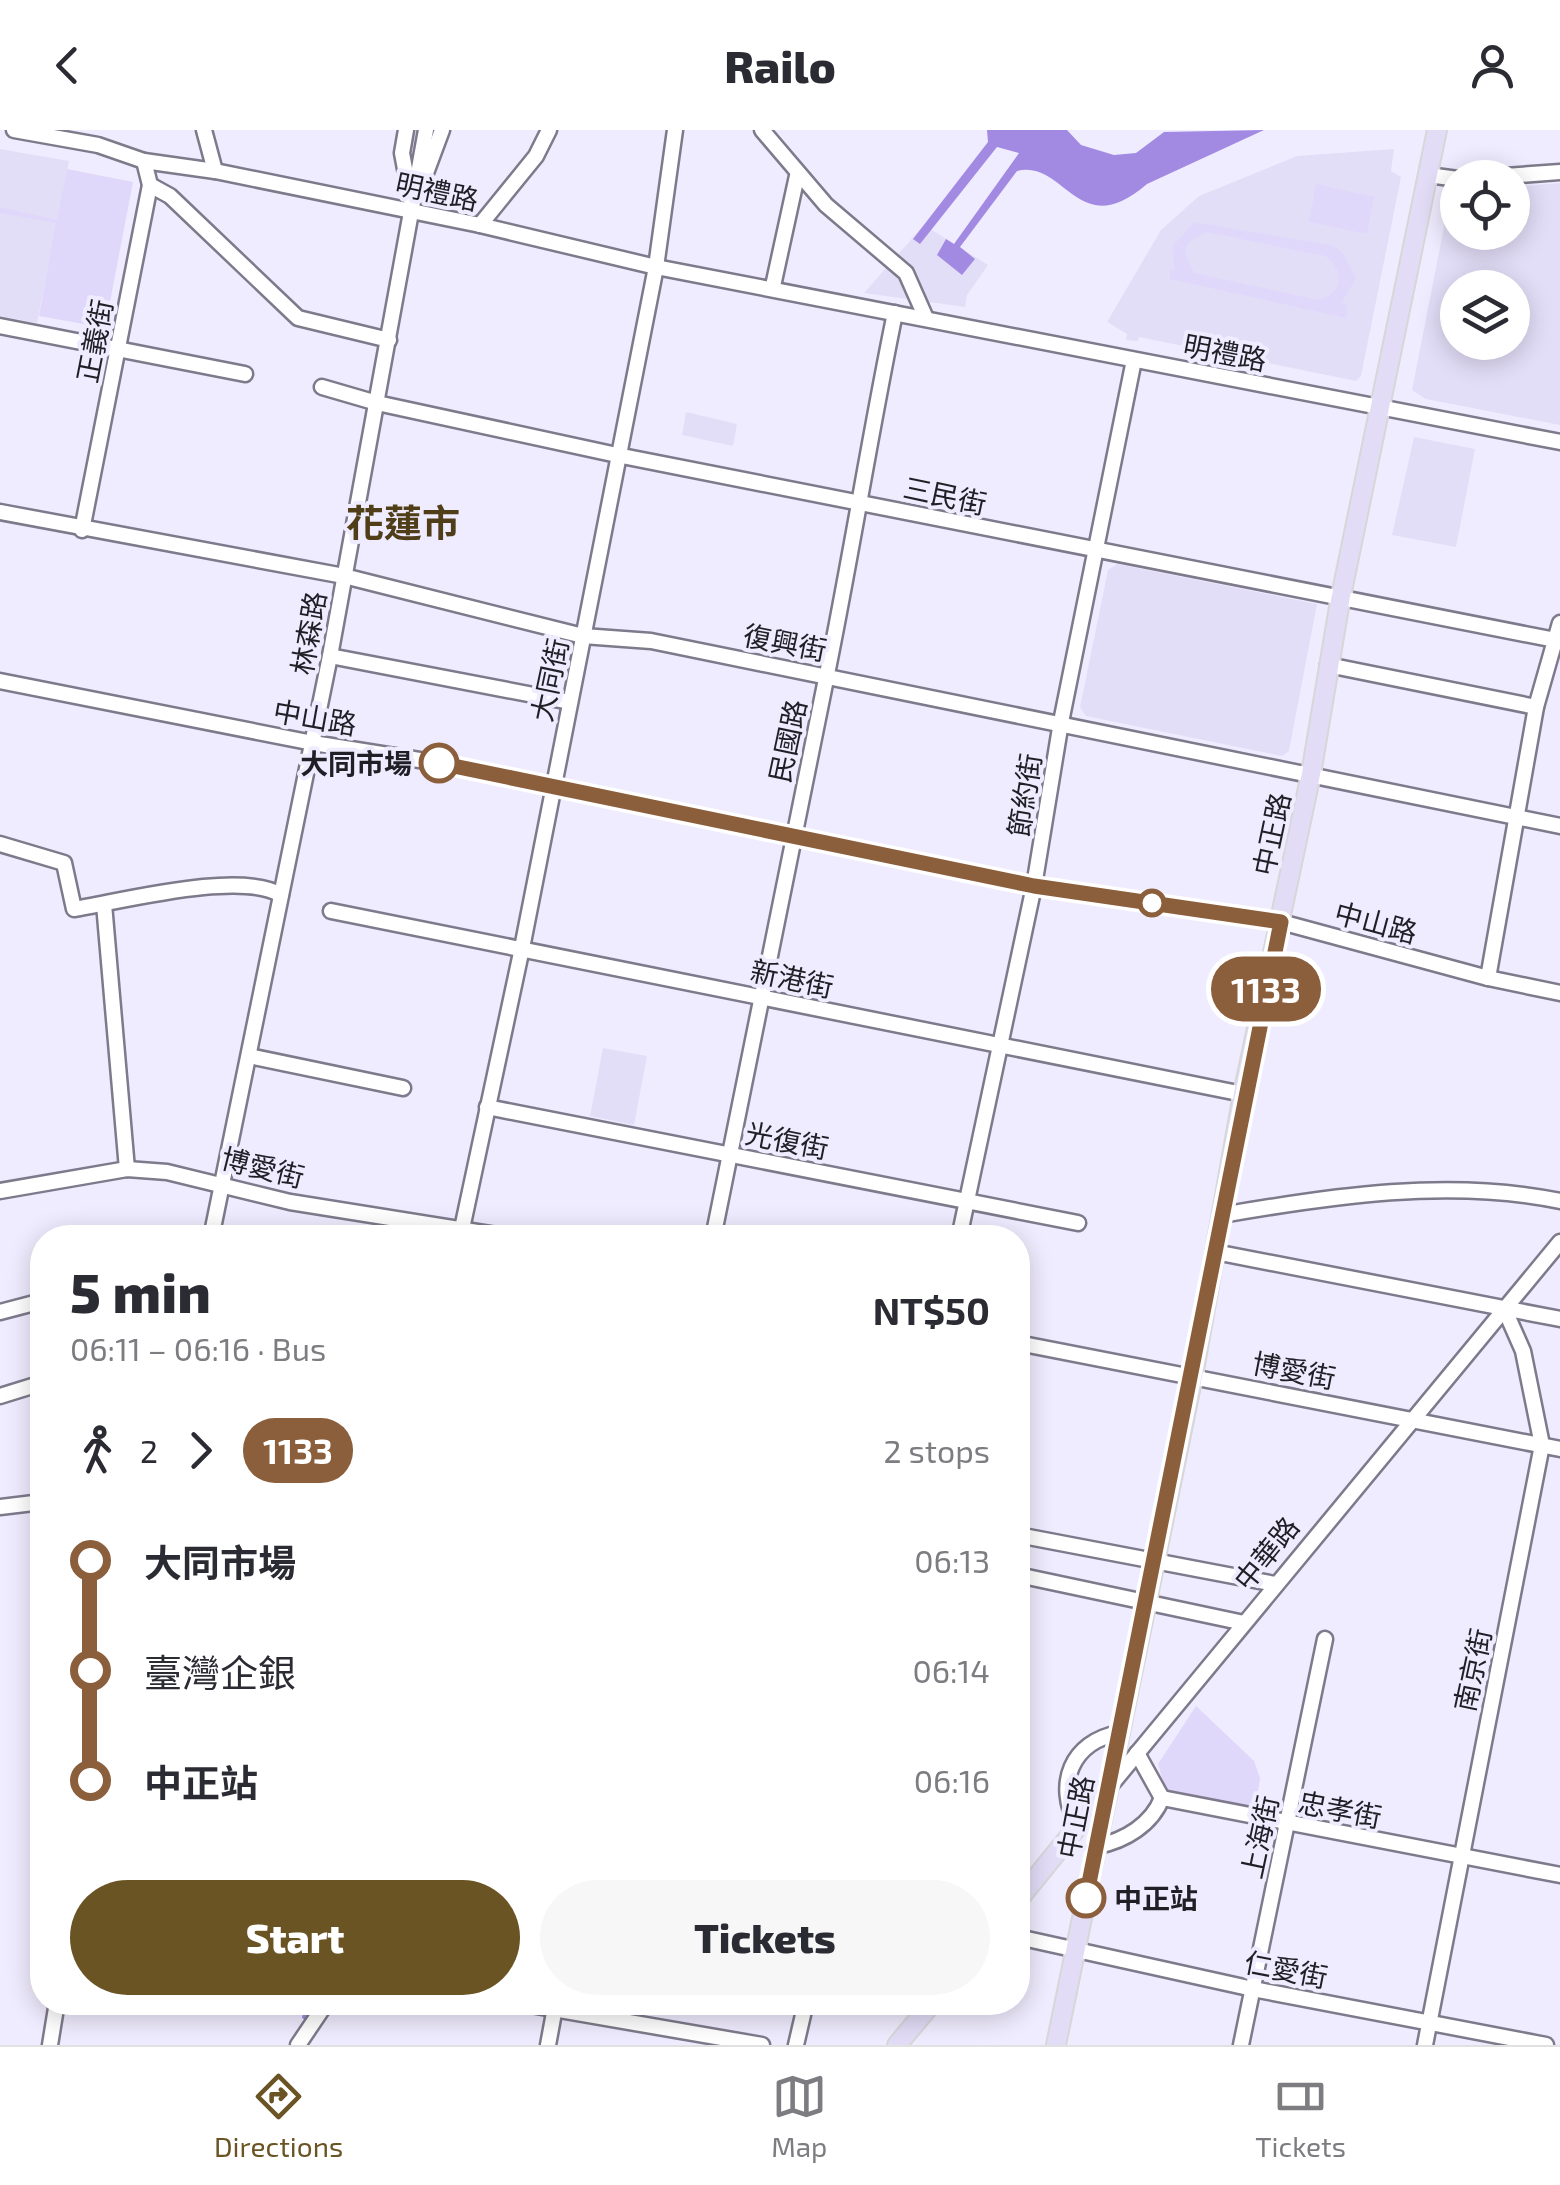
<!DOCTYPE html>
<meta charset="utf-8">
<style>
body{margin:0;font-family:"Exo 2","Noto Sans TC",sans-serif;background:#f7f7f7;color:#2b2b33;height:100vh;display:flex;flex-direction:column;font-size:38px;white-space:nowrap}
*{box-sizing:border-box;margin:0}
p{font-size:32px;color:#7c7c81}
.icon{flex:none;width:55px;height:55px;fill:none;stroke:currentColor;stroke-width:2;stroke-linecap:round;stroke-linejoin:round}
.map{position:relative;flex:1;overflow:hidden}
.drawer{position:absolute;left:30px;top:1095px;width:1000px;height:790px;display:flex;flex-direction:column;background:#fff;border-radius:40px;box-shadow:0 5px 25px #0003}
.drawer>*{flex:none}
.badge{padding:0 20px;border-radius:32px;font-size:35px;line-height:65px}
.tools{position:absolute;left:1440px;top:30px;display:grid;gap:20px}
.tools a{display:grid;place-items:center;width:90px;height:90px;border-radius:50%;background:#fff;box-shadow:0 5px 25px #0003;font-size:50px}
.map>.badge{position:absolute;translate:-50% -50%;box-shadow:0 0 0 5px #fff}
.legs{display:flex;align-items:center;gap:15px;height:110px;padding:0 40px;font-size:32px}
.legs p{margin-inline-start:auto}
.headline{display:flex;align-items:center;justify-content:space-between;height:170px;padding:0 40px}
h1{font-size:55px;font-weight:800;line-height:75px}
.cta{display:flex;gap:20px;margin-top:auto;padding:20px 40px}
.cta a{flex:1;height:115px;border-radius:60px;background:#6a5424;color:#fff;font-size:40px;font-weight:800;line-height:115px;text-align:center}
.cta a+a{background:#f7f7f7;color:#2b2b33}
ul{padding:0 40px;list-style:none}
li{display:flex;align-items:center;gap:35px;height:110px;font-size:38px}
li i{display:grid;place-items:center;width:15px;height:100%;margin:0 12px;background:currentColor}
li i::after{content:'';width:25px;height:25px;margin:-12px;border:8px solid;border-radius:50%;background:#fff}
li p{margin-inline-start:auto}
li:first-child i{background:linear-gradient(#0000 50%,currentColor 0)}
li:last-child i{background:linear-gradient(currentColor 50%,#0000 0)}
header{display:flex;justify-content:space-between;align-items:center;height:130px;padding:0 40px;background:#fff;font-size:45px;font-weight:800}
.tab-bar{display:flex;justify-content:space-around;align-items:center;height:140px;border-top:2px solid #e1e1e2;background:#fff;font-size:28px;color:#7c7c81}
.tab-bar a{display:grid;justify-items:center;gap:5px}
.tab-bar .selected{color:#6a5424}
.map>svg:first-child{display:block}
.built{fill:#e3def8;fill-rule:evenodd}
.green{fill:#e0d8fa;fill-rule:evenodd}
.water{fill:#a28ae2}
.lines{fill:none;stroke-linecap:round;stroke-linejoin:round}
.stream{stroke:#a28ae2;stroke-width:4}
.minor-casing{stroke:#7e7a8b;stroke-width:19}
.major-casing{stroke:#d7d7d8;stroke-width:22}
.minor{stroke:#fff;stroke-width:14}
.major{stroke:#e2dcf7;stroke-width:18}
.line-1-casing{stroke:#fff;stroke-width:22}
.line-1{stroke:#8b5e3c;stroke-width:15}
.stop-1-dot{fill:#fff;stroke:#8b5e3c;stroke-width:5}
.labels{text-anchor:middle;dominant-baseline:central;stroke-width:8;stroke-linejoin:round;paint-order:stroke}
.street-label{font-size:28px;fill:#201f26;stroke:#f0ecff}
.stop-label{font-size:28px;font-weight:bold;fill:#201f26;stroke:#f0ecff;text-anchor:end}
.district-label{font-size:38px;font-weight:bold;fill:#4f3e17;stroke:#f0ecff}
</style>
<header><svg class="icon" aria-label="back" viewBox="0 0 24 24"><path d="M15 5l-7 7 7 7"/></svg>Railo<svg class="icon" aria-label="person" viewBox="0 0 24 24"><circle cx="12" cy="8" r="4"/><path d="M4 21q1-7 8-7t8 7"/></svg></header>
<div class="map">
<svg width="1560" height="1915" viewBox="0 0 1560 1915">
<rect width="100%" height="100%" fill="#f0ecff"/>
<!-- built -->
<g class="built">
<polygon points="0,19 69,31 37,193 0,186"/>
<polygon points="1394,19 1391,41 1401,47 1361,246 1356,251 1139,207 1138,211 1126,210 1127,204 1107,192 1161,100 1199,66 1297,26"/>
<path d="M1560,53V295L1426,269L1412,260L1451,61H1457L1458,102H1512L1513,57ZM1458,158H1512V212H1458Z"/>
<polygon points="924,95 988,135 967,165 965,177 864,163"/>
<polygon points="686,282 737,294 733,316 682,305"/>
<polygon points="1414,307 1475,319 1456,417 1392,405"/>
<polygon points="1117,434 1317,474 1289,621 1282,626 1086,586 1080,577 1108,440"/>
<polygon points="603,918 647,926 634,995 590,986"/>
</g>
<!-- green -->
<g class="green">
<polygon points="67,39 133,52 105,198 39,186 56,93 0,83 0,77 57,90"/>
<polygon points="1316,54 1374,67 1367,104 1309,92"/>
<path d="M1194,92L1334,116L1343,123L1356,149L1341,173L1348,175L1346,188L1170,149V140H1175L1172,117ZM1206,102L1325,126C1345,139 1344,163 1319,170L1194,143L1185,122L1188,113Z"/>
<polygon points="1196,1576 1254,1631 1260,1648 1255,1680 1181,1669 1166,1661 1158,1634"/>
</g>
<!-- water -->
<path class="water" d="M987,0H1067L1081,15L1114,25L1136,23L1164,2L1264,0L1147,54C1078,114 1065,29 1017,41L960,117L975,129L962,145L937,125L946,109L954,114L1019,23L997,17L920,114L913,109L988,12Z"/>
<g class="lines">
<!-- stream -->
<polyline class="stream" points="304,1887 311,1872"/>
<!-- minor casing -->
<g class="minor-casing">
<g id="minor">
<polyline points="14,0 98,15 144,31 215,41 480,95 656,137 1560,312"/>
<polyline points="204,0 215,41"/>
<polyline points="406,0 402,23 411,71"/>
<polyline points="762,0 826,75 906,143 925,186"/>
<polyline points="426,43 442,0"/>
<polyline points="1428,45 1458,49"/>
<polyline points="1478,48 1560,42"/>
<polyline points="150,55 170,66 298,188 389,210"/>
<polyline points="480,95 536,26 549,0"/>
<polyline points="773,156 797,46"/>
<polyline points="0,196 245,244"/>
<polyline points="322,257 377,273 617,325 1560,511"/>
<polyline points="0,382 344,446 583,506 651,511 1560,696"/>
<polyline points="82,400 150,55 144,31"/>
<polyline points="330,526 570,572"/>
<polyline points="1328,535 1536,577"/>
<polyline points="0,551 313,613 432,632 1034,756 1281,792 1488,848 1560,863"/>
<path d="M0,714L64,733L74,779C123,771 241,740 281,765"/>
<polyline points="104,774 127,1039"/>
<polyline points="331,781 1243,964"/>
<polyline points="1488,848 1536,577 1560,493"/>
<polyline points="249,926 403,958"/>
<polyline points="487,977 1078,1093"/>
<polyline points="0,1061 127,1039 167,1042 290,1072 515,1108"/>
<path d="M1222,1085C1331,1066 1450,1048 1560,1071"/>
<polyline points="211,1108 330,526 426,0"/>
<polyline points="460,1108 522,818 656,137 675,0"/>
<path d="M713,1108C750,921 788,735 826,549C851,427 870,304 895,183"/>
<polyline points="959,1108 1034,756 1061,592 1134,230"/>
<polyline points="1215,1122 1560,1189"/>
<polyline points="0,1182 42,1171"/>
<polyline points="1018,1213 1560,1319"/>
<polyline points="0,1266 42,1253"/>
<polyline points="0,1377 42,1372"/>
<polyline points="1018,1405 1275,1454"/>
<polyline points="1018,1445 1244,1493"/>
<polyline points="1137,1623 1162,1668"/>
<polyline points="1111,1655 1560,1112"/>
<polyline points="1162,1668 1560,1745"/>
<path d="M1077,1695C1055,1654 1071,1612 1119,1603"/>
<path d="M1097,1716C1125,1711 1152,1694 1162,1668"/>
<polyline points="1018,1807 1253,1859 1546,1915"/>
<polyline points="513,1872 762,1915"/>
<polyline points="50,1915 57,1872"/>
<polyline points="298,1915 327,1872"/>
<polyline points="548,1915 556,1872"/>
<polyline points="796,1915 806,1872"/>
<polyline points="1241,1915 1325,1509"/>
<polyline points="1425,1915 1542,1315 1523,1221 1504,1178"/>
</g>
</g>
<!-- major casing -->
<g class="major-casing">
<g id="major">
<polyline points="1018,1770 1108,1659"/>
<polyline points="897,1915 933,1872"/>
<polyline points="1056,1915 1193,1246 1243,964 1311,644 1340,471 1437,0"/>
</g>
</g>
<!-- minor -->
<use href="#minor" class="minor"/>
<!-- major -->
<use href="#major" class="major"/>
</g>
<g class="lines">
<!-- line-1 casing -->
<g class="line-1-casing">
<polyline id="line-1" points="439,633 1034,756 1281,792 1086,1768"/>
</g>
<!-- line-1 -->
<use href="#line-1" class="line-1"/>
</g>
<!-- markers -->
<g class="stop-1-dot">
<circle cx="439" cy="633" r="18"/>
<circle cx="1152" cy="773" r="12"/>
<circle cx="1086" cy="1768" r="18"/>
</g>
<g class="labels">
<!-- street labels -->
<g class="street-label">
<text transform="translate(437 61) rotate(12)">明禮路</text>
<text transform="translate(94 211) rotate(-79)">正義街</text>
<text transform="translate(1225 222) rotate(11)">明禮路</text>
<text transform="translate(945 365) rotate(12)">三民街</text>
<text transform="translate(308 503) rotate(-80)">林森路</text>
<text transform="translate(785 512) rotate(11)">復興街</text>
<text transform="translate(549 550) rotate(-78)">大同街</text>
<text transform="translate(315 587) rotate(10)">中山路</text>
<text transform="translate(787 611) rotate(-78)">民國路</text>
<text transform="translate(1024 665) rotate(-81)">節約街</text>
<text transform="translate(1271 704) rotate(-78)">中正路</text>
<text transform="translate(1376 792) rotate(15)">中山路</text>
<text transform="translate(792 848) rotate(12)">新港街</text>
<text transform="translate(787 1010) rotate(11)">光復街</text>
<text transform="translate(263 1037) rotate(14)">博愛街</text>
<text transform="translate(1294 1240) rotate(11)">博愛街</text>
<text transform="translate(1266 1423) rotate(-51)">中華路</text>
<text transform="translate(1472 1540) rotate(-78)">南京街</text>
<text transform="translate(1340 1679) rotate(11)">忠孝街</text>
<text transform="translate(1075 1687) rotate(-79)">中正路</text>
<text transform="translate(1259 1707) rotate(-78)">上海街</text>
<text transform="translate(1286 1839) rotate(11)">仁愛街</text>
</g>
<!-- stop labels -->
<g class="stop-label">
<text x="412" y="633">大同市場</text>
<text x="1114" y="1768" text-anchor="start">中正站</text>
</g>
<!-- district labels -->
<g class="district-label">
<text x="403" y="392">花蓮市</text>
</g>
</g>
</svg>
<div class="tools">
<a><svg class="icon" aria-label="locate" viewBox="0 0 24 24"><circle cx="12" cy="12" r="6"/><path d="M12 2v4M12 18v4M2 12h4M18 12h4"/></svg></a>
<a><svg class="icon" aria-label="layers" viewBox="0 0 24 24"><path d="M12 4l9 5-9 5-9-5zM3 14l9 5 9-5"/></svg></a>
</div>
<b class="badge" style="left:1266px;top:859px;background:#8b5e3c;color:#fff">1133</b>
<section class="drawer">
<div class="headline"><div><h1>5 min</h1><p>06:11 – 06:16 · Bus</p></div><b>NT$50</b></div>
<div class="legs"><svg class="icon" aria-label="walk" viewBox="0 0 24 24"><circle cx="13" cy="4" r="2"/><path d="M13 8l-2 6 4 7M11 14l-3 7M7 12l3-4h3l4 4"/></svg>2<svg class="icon" aria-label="forward" viewBox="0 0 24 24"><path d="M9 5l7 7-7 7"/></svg><b class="badge" style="background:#8b5e3c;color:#fff">1133</b><p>2 stops</p></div>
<ul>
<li><i style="color:#8b5e3c"></i><b>大同市場</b><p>06:13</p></li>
<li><i style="color:#8b5e3c"></i><span>臺灣企銀</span><p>06:14</p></li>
<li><i style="color:#8b5e3c"></i><b>中正站</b><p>06:16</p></li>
</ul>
<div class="cta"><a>Start</a><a>Tickets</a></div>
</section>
</div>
<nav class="tab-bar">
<a class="selected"><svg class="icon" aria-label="directions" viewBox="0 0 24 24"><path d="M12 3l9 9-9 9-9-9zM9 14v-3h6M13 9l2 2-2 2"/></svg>Directions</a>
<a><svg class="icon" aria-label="map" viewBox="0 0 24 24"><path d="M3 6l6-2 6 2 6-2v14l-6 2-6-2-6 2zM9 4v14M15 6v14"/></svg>Map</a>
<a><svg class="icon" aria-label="tickets" viewBox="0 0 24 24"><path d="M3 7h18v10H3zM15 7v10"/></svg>Tickets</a>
</nav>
